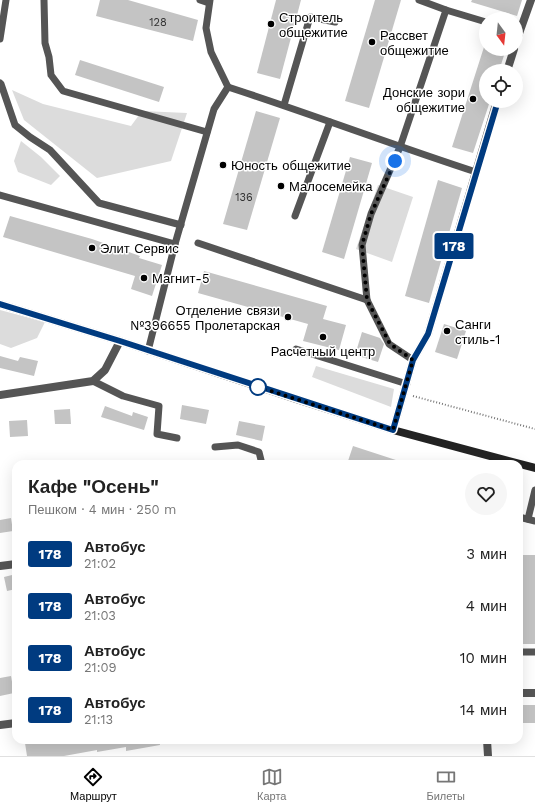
<!DOCTYPE html>
<html lang="ru">
<meta charset="utf-8">
<style>
body{margin:0;font-family:"Work Sans",sans-serif;background:#f6f6f6;color:#222;height:100vh;display:flex;flex-direction:column;font-size:15px;white-space:nowrap}
*{box-sizing:border-box;margin:0}
p{font-size:13px;color:#767676}
.icon{flex:none;width:22px;height:22px;fill:none;stroke:currentColor;stroke-width:2;stroke-linecap:round;stroke-linejoin:round}
.map{position:relative;flex:1;overflow:hidden}
.drawer{position:absolute;left:12px;top:460px;width:511px;height:284px;display:flex;flex-direction:column;background:#fff;border-radius:12px;box-shadow:0 4px 16px #0002}
.drawer>*{flex:none}
.badge{padding:0 8px;border-radius:3px;font-size:14px;line-height:26px}
.needle{width:26px;rotate:165deg}
.buttons{position:absolute;left:479px;top:12px;display:grid;gap:8px}
.buttons a{display:grid;place-items:center;width:44px;height:44px;border-radius:50%;background:#fff;box-shadow:0 4px 16px #0002;font-size:20px}
.you{position:absolute;width:20px;height:20px;margin:-10px;border:3px solid #fff;border-radius:50%;background:#1a73e8;box-shadow:0 0 0 6px #1a73e833}
.map>.badge{position:absolute;translate:-50% -50%;box-shadow:0 0 0 2px #fff}
.round{display:grid;place-items:center;flex:none;width:42px;height:42px;border-radius:21px;background:#f6f6f6}
.headline{display:flex;align-items:center;justify-content:space-between;height:68px;padding:0 16px}
h1{font-size:19px;font-weight:700;line-height:30px}
ul{padding:0;list-style:none}
li{display:flex;align-items:center;gap:12px;height:52px;padding:0 16px}
li div{flex:1}
li b{display:block;font-size:15px}
li em{font-style:normal}
li .badge{min-width:44px;font-weight:700;text-align:center}
.tabs{display:flex;justify-content:space-around;align-items:center;height:56px;border-top:1px solid #e0e0e0;background:#fff;font-size:11px;color:#767676}
.tabs a{display:grid;justify-items:center;gap:2px}
.tabs .active{color:#000}
.map>svg:first-child{display:block}
.green{fill:#dcdcdc}
.building{fill:#c4c4c4}
.lines{fill:none;stroke-linecap:round;stroke-linejoin:round}
.path{stroke:#777;stroke-width:2;stroke-dasharray:1 2;stroke-linecap:butt}
.lane{stroke:#555;stroke-width:7}
.street{stroke:#555;stroke-width:8}
.secondary{stroke:#222;stroke-width:8}
.line-casing{stroke:#fff;stroke-width:9}
.line{stroke:#003b80;stroke-width:6}
.walk{stroke:#000;stroke-width:4;stroke-dasharray:0 7.2}
.poi-dot{fill:#000;stroke:#fff;stroke-width:1.5}
.stop-dot{fill:#fff;stroke:#003b80;stroke-width:2}
.labels{text-anchor:middle;dominant-baseline:central;stroke-width:3;stroke-linejoin:round;paint-order:stroke}
.number-label{font-size:11px;fill:#313131}
.poi-label{font-size:13px;fill:#000;stroke:#fff;text-anchor:start}
</style>
<div class="map">
<svg width="535" height="756" viewBox="0 0 535 756">
<rect width="100%" height="100%" fill="#fff"/>
<!-- green -->
<g class="green">
<polygon points="12,90 43,104 131,126 142,111 187,113 171,161 97,178 24,120"/>
<polygon points="21,141 41,157 60,176 51,185 18,172 14,161"/>
<polygon points="378,185 413,197 392,262 356,249"/>
<polygon points="0,310 45,322 37,338 11,348 0,344"/>
<polygon points="316,366 394,389 391,407 312,377"/>
</g>
<!-- building -->
<g class="building">
<polygon points="100,0 128,0 198,20 193,41 96,16"/>
<polygon points="276,0 301,0 280,79 257,73"/>
<polygon points="375,0 401,0 369,108 345,101"/>
<polygon points="472,0 522,0 517,16 471,2"/>
<polygon points="484,47 486,47 486,49 506,49 499,71 486,71 486,101 490,101 473,153 452,147"/>
<polygon points="80,60 164,87 159,102 75,75"/>
<polygon points="256,111 280,118 247,230 223,224"/>
<polygon points="350,157 372,163 344,259 322,252"/>
<polygon points="438,180 462,188 429,303 405,296"/>
<polygon points="10,216 92,239 140,256 139,258 162,265 152,296 131,289 135,276 3,237"/>
<polygon points="204,271 327,306 323,319 346,325 339,350 303,341 308,324 198,293"/>
<polygon points="444,324 466,331 457,359 435,352"/>
<polygon points="362,332 380,338 384,344 378,362 355,355"/>
<polygon points="0,356 18,361 20,357 38,361 34,376 0,368"/>
<polygon points="182,405 209,410 206,424 180,419"/>
<polygon points="105,406 132,416 133,412 148,417 144,430 101,417"/>
<polygon points="70,409 71,424 55,424 54,410"/>
<polygon points="27,420 28,436 10,437 9,421"/>
<polygon points="239,421 265,426 262,441 236,435"/>
<polygon points="353,446 402,462 402,464 347,464"/>
<polygon points="11,518 13,531 0,533 0,520"/>
<rect x="519" y="555" width="16" height="89"/>
<polygon points="16,574 16,589 7,591 4,577"/>
<polygon points="11,676 14,693 0,696 0,678"/>
<rect x="519" y="705" width="16" height="18"/>
<polygon points="44,740 159,740 160,745 126,751 126,747 97,752 97,750 64,756 27,756 25,743"/>
</g>
<g class="lines">
<!-- path -->
<polyline class="path" points="413,396 535,429"/>
<!-- lane -->
<g class="lane">
<polyline points="44,0 45,43 49,57 51,75 63,91 207,132"/>
<polyline points="200,0 209,3"/>
<path d="M210,0L206,28L211,52L228,87C311,114 393,145 476,172"/>
<polyline points="446,10 486,22"/>
<polyline points="0,39 6,0"/>
<polyline points="0,83 1,84 15,125 30,137 50,150 99,203 181,225"/>
<polyline points="284,105 310,17 335,22"/>
<polyline points="0,195 175,244"/>
<polyline points="295,216 330,122"/>
<polyline points="198,243 367,300"/>
<polyline points="296,349 407,384"/>
<polyline points="148,351 175,244 214,109 228,87"/>
<polyline points="413,360 389,344 367,300 362,245 371,214 400,147 446,10 419,0"/>
<polyline points="93,381 123,396 159,406 157,434 177,438"/>
<polyline points="215,447 238,445 259,452 262,464"/>
<polyline points="519,517 535,521"/>
<polyline points="528,519 535,490"/>
<polyline points="519,652 535,652"/>
</g>
<!-- street -->
<g class="street">
<polyline points="516,42 531,0"/>
<polyline points="507,71 514,49"/>
<polyline points="0,395 93,381 105,370 120,341"/>
<polyline points="393,430 413,360 428,334 497,101"/>
<polyline points="0,566 16,564"/>
<polyline points="519,693 535,693"/>
<polyline points="0,725 16,723"/>
<polyline points="487,740 488,756"/>
</g>
<!-- secondary -->
<polyline class="secondary" points="0,304 120,341 296,399 393,430 535,468"/>
</g>
<g class="lines">
<!-- line casing -->
<g class="line-casing">
<polyline id="line" points="0,304 120,341 393,430 413,360 428,334 498,101"/>
</g>
<!-- line -->
<use href="#line" class="line"/>
<!-- walk -->
<polyline class="walk" points="258,387 393,430 413,360 390,344 367,300 362,245 371,214 395,161"/>
</g>
<!-- markers -->
<g class="poi-dot">
<circle cx="271" cy="24" r="4"/>
<circle cx="372" cy="42" r="4"/>
<circle cx="473" cy="99" r="4"/>
<circle cx="223" cy="165" r="4"/>
<circle cx="281" cy="186" r="4"/>
<circle cx="92" cy="248" r="4"/>
<circle cx="144" cy="278" r="4"/>
<circle cx="288" cy="317" r="4"/>
<circle cx="447" cy="331" r="4"/>
<circle cx="323" cy="337" r="4"/>
</g>
<circle class="stop-dot" cx="258" cy="387" r="8"/>
<g class="labels">
<!-- number labels -->
<g class="number-label">
<text x="158" y="22">128</text>
<text x="244" y="197">136</text>
</g>
<!-- poi labels -->
<g class="poi-label">
<text x="279" y="17">Строитель<tspan x="279" dy="15">общежитие</tspan></text>
<text x="380" y="35">Рассвет<tspan x="380" dy="15">общежитие</tspan></text>
<text x="465" y="92" text-anchor="end">Донские зори<tspan x="465" dy="15">общежитие</tspan></text>
<text x="231" y="165">Юность общежитие</text>
<text x="289" y="186">Малосемейка</text>
<text x="100" y="248">Элит Сервис</text>
<text x="152" y="278">Магнит-5</text>
<text x="280" y="310" text-anchor="end">Отделение связи<tspan x="280" dy="15">№396655 Пролетарская</tspan></text>
<text x="455" y="324">Санги<tspan x="455" dy="15">стиль-1</tspan></text>
<text x="323" y="351" text-anchor="middle">Расчетный центр</text>
</g>
</g>
</svg>
<div class="buttons">
<a><svg class="needle" viewBox="-14 -14 28 28"><path d="M0-13l5 13h-10z" fill="#e53935"/><path d="M0 13l5-13h-10z" fill="#767676"/></svg></a>
<a><svg class="icon" aria-label="locate" viewBox="0 0 24 24"><circle cx="12" cy="12" r="6"/><path d="M12 2v4M12 18v4M2 12h4M18 12h4"/></svg></a>
</div>
<div class="you" style="left:395px;top:161px"></div>
<b class="badge" style="left:454px;top:246px;background:#003b80;color:#fff">178</b>
<section class="drawer">
<div class="headline"><div><h1>Кафе &quot;Осень&quot;</h1><p>Пешком · 4 мин · 250 m</p></div><a class="round"><svg class="icon" aria-label="heart" viewBox="0 0 24 24"><path d="M12 20l-8-8c-3-5 5-10 8-4 3-6 11-1 8 4z"/></svg></a></div>
<ul>
<li><span class="badge" style="background:#003b80;color:#fff">178</span><div><b>Автобус</b><p>21:02</p></div><em>3 мин</em></li>
<li><span class="badge" style="background:#003b80;color:#fff">178</span><div><b>Автобус</b><p>21:03</p></div><em>4 мин</em></li>
<li><span class="badge" style="background:#003b80;color:#fff">178</span><div><b>Автобус</b><p>21:09</p></div><em>10 мин</em></li>
<li><span class="badge" style="background:#003b80;color:#fff">178</span><div><b>Автобус</b><p>21:13</p></div><em>14 мин</em></li>
</ul>
</section>
</div>
<nav class="tabs">
<a class="active"><svg class="icon" aria-label="directions" viewBox="0 0 24 24"><path d="M12 3l9 9-9 9-9-9zM9 14v-3h6M13 9l2 2-2 2"/></svg>Маршрут</a>
<a><svg class="icon" aria-label="map" viewBox="0 0 24 24"><path d="M3 6l6-2 6 2 6-2v14l-6 2-6-2-6 2zM9 4v14M15 6v14"/></svg>Карта</a>
<a><svg class="icon" aria-label="tickets" viewBox="0 0 24 24"><path d="M3 7h18v10H3zM15 7v10"/></svg>Билеты</a>
</nav>
